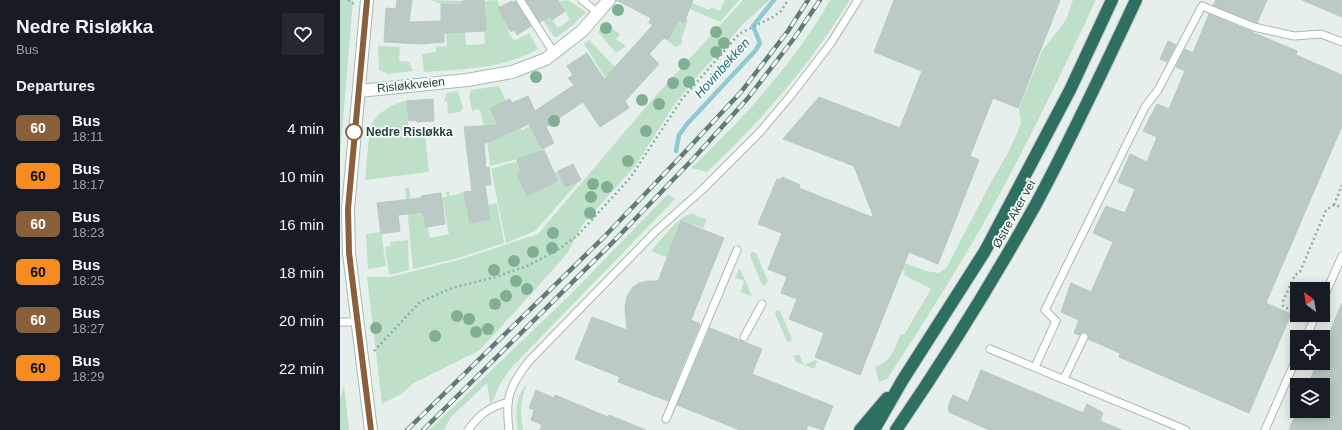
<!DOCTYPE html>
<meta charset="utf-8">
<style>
body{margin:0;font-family:Arial,sans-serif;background:#242831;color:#f1f3f6;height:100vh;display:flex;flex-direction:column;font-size:15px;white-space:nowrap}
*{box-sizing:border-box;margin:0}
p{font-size:13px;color:#9ea1a6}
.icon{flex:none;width:22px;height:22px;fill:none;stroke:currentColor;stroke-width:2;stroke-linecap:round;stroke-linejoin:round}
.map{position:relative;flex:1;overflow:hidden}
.panel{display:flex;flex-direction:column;background:#171b24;width:340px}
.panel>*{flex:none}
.badge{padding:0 8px;border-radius:6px;font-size:14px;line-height:26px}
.needle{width:26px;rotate:329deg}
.buttons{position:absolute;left:950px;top:282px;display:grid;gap:8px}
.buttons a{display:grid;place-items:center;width:40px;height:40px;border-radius:0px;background:#171b24;box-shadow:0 2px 10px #0003;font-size:20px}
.map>.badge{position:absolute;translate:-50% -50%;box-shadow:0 0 0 2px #fff}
h2{padding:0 16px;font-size:15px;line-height:36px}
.round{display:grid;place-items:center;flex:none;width:42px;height:42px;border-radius:0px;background:#242831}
.head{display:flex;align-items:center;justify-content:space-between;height:68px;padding:0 16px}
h1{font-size:19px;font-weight:800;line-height:30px}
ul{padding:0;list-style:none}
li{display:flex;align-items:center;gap:12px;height:48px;padding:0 16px}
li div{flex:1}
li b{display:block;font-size:15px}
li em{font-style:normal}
li .badge{min-width:44px;font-weight:700;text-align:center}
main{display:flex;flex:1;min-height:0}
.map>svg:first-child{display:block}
.green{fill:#bfe0c8}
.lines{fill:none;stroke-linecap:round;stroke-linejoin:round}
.stream{stroke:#8ec9d4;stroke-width:4.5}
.building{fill:#bbcac4;stroke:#b8c9c2}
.lane-casing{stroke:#a8b8b2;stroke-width:9}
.street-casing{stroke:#a8b8b2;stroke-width:14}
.secondary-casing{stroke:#a4bbb3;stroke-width:14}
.highway-casing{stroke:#c2cac8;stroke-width:14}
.path{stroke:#86b3a5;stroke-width:2.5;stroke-dasharray:2 3;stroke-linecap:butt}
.lane{stroke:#fff;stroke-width:7}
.street{stroke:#fff;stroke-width:12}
.secondary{stroke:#fff;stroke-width:12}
.highway{stroke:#2f6f62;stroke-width:12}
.rail-casing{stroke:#5f7d75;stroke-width:4.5}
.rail{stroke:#f7fbf9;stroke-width:3;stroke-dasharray:9;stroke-linecap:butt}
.tree{fill:#80af93}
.line-casing{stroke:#fff;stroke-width:9}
.line{stroke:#8b5e3c;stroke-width:6}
.stop-dot{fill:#fff;stroke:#8b5e3c;stroke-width:2}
.labels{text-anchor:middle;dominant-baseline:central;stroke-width:3.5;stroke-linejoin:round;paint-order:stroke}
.street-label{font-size:12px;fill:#24423a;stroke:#f7fbf9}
.stop-label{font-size:12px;font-weight:bold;fill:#24423a;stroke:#f7fbf9;text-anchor:start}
.water-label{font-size:13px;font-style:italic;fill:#1c6f80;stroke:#f7fbf9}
</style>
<main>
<section class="panel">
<div class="head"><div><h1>Nedre Risløkka</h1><p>Bus</p></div><a class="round"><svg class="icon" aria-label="heart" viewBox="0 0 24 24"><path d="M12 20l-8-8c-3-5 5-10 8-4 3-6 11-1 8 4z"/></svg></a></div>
<h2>Departures</h2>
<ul>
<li><span class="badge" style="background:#8b5e3c;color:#fff">60</span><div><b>Bus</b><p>18:11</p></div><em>4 min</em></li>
<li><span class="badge" style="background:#f68b1f;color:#111">60</span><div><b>Bus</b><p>18:17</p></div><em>10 min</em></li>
<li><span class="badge" style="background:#8b5e3c;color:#fff">60</span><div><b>Bus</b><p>18:23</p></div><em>16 min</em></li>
<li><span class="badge" style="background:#f68b1f;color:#111">60</span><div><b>Bus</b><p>18:25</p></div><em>18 min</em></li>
<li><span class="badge" style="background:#8b5e3c;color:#fff">60</span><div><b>Bus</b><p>18:27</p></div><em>20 min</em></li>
<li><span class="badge" style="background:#f68b1f;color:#111">60</span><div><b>Bus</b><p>18:29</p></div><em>22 min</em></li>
</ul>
</section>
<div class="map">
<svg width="1002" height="430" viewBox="0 0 1002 430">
<rect width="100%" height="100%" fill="#e6efeb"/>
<!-- green -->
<g class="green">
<polygon points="0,0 13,0 0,156"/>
<path d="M91,0L123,1L126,45L145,44L144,33L146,32L144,1L157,0L170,29L168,31L174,41L189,33L198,49C163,69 124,69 84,72L82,54L96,52V47L107,46L105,24L115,18V3L101,4Z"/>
<polygon points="190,0 200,0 218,28 230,20 220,1 228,0 246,12 233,25 217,37 214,37"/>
<polygon points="353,0 352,3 369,10 371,7 380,11 385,0 399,0 380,22 345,7"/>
<polygon points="403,0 430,0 405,22 356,78 334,105 295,166 243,224 228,252 219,263 140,350 74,383 61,394 42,404 27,277 50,277 119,260 198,234 311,101"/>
<path d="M490,0H510C471,63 421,122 367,172L351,168C401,121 457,60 490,0Z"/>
<path d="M733,0H756C717,83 677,166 631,245C604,291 576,335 547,379L539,382L535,367C552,361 554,349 561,334L564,335L591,289L564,275L565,271L520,253L513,243L586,271L599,273L607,267L650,184L669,151L681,124L679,108L702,51L726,20Z"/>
<polygon points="346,19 348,20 342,37 342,44 335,47 328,41 339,20"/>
<polygon points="265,24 280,34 276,39 286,46 276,53 258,32"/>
<polygon points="249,40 281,73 264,76 244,44"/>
<polygon points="38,46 60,47 59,61 69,62 73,71 48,74 39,70"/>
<polygon points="159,86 166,101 151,108 163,136 181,128 182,130 192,125 202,149 202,153 150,166 147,138 140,110 135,109 133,112 129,98 131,90"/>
<polygon points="118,91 123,108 120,112 108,114 107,101 104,101 107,93"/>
<path d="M68,100V136L85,134L89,172L25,180L30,126C39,111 52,104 68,100Z"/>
<polygon points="178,161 182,172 178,174 188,196 219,181 215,173 219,171 228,187 240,180 195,231 166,243 151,169"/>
<polygon points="69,187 72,210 84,210 90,238 109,234 102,197 107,197 106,192 109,192 110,196 125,192 131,223 150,219 148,205 157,203 164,243 118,258 73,269 65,188"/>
<polygon points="328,194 335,199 172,367 160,384 153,401 150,403 147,383 110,418 104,430 89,430 230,295"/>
<path d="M353,213L358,217L367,219L363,228L343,221L329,258L311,251C323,238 336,218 353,213Z"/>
<polygon points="41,232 46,266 28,269 26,234"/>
<polygon points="68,240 69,270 49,275 45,247 51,246 50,242"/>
<polygon points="412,252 416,253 428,281 425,286 421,283 410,255"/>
<polygon points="399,269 400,269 412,296 401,292 404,281 395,278"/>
<polygon points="437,310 440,311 452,339 450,342 447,341 435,314"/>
<polygon points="459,354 464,365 476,360 477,362 474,369 456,362 453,356"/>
<path d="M187,384C180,400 180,413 183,430H178C175,413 175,397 187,384Z"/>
<polygon points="4,385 9,430 0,430 0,400"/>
</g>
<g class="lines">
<!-- stream -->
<polyline class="stream" points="336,151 339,135 347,124 415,51 420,43 413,26 434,0"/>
</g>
<!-- building -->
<g class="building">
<polygon points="57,0 72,0 69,22 101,21 101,4 122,4 122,1 144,0 146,31 104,33 104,42 79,44 44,42 46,8 56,9"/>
<polygon points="186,0 218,0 225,11 212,20 210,16 200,22"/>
<polygon points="276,0 353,0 344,23 339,20 328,40 324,38 309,54 319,64 285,101 289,108 260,127 243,102 206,127 214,143 202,149 189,124 144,144 146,168 149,167 151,185 145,185 150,219 130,223 124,192 132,191 124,127 158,125 150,108 170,99 172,103 188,96 195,111 234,85 228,78 233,75 227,66 247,53 264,79 313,25 309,23 311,18"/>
<polygon points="554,0 720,0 678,108 653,98 630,156 639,160 598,264 569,252 520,375 475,357 484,333 449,319 457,299 441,293 447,277 428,269 442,233 418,224 437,179 440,180 442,177 460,185 459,188 534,218 514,166 443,139 479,97 560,128 582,71 534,52"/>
<polygon points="876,0 927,0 917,23 873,5"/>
<polygon points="962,0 1002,0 1002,17"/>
<polygon points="172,1 173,3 175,1 191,26 177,35 174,30 171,32 158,8"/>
<polygon points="869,14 957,51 956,55 1002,75 1002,126 926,303 951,314 909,413 779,357 780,353 748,339 746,333 743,332 739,335 734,333 739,320 721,312 731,283 751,292 773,242 753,233 766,206 785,213 795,189 778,182 790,154 807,162 817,137 803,131 817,104 829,109 845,71 836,67 845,49 853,53"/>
<polygon points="828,41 836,45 827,62 820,59"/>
<polygon points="93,99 94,121 77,122 76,120 69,121 67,101"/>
<polygon points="204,150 218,181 187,196 177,174 181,172 177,159"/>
<polygon points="233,164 241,180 226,187 218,171"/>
<polygon points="101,193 105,224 86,227 83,212 58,215 60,231 41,234 37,203 81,198 81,196"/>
<polygon points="341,221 384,238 351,320 360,324 328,401 278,382 280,377 235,359 252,317 287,330 285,308 287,296 293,287 299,283 308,281 318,281"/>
<polygon points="1002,303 1002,430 949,430 957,411 983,411 983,385 968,385 977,363 983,363 983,348"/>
<polygon points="370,328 422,349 412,374 493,406 483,430 468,425 466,430 400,430 337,405"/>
<polygon points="641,370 743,413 747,404 763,413 760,421 782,430 649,430 609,412 608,407 613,395 628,402"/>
<polygon points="196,390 214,398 215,395 268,417 269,415 306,430 200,430 202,425 191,420 194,410 189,408"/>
</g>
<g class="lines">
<!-- lane casing -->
<g class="lane-casing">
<g id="lane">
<polyline points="180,0 214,53"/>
<polyline points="242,0 258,13"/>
<polyline points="983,299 1002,256"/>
<polyline points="0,322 17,322"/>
<polyline points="404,337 422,304"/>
<polyline points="966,337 976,315"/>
<polyline points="650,349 846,430"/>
<polyline points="695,367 716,321 705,310 805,107 818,90 862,6 914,27 954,36 981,34 1002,42"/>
<polyline points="724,379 744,337"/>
<polyline points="326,419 397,250"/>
<path d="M128,430C141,413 148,408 168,402"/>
<path d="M169,430C165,398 169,387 189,361L316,231L362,190L420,132L452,94L491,43L518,0"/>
<polyline points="925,430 957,357"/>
</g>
</g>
<!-- street casing -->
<g class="street-casing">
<polyline id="street" points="19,91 127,80 172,72 206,59 242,31 269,0"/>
</g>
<!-- secondary casing -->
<g class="secondary-casing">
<polyline id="secondary" points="27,0 8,209 9,253 31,430"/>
</g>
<!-- highway casing -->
<g class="highway-casing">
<g id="highway">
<polyline points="520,430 547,398"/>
<polyline points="534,430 562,381 645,251 730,90 772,0"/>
<path d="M556,430C606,357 653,281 696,204C732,137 764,68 796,0"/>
</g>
</g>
<!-- path -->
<g class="path">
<polyline points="8,0 14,4"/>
<polyline points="994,205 1002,185"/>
<polyline points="957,313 943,306 943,301 955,275 960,272 986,210 994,205 1002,207"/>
<polyline points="34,351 80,302 112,288 155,277 187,266 216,251 238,235 290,178 342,99 399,34 433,17 441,11 448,0"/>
</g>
<!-- lane -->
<use href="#lane" class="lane"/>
<!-- street -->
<use href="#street" class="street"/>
<!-- secondary -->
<use href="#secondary" class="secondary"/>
<!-- highway -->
<use href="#highway" class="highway"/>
<!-- rail casing -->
<g class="rail-casing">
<g id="rail">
<polyline points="67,430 265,236 344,153 401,92 448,31 468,0"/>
<polyline points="83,430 272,243 353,159 408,98 455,37 480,0"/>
</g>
</g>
<!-- rail -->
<use href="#rail" class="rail"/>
</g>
<!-- trees -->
<g class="tree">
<circle cx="278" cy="10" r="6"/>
<circle cx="266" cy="28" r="6"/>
<circle cx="376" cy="32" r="6"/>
<circle cx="384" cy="43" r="6"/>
<circle cx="376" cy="52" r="6"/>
<circle cx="344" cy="64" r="6"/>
<circle cx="196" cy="77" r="6"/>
<circle cx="349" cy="82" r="6"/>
<circle cx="333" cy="83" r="6"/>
<circle cx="302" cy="100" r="6"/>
<circle cx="319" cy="104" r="6"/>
<circle cx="214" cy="121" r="6"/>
<circle cx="306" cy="131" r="6"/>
<circle cx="288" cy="161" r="6"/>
<circle cx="253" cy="184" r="6"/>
<circle cx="267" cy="187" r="6"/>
<circle cx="251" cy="197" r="6"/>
<circle cx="250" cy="213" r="6"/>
<circle cx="213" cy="233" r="6"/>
<circle cx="212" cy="248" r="6"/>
<circle cx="193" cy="252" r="6"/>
<circle cx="174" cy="261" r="6"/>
<circle cx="154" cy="270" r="6"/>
<circle cx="176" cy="281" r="6"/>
<circle cx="187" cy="289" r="6"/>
<circle cx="166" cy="296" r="6"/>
<circle cx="155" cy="304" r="6"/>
<circle cx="117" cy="316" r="6"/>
<circle cx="129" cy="319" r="6"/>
<circle cx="36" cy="328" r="6"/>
<circle cx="148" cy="329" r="6"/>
<circle cx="136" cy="332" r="6"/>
<circle cx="95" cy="336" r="6"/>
</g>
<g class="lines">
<!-- line casing -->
<g class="line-casing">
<polyline id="line" points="27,0 8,209 9,253 31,430"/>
</g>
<!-- line -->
<use href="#line" class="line"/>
</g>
<!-- markers -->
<circle class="stop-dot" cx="14" cy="132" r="8"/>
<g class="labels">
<!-- street labels -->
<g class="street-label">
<text transform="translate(71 85) rotate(-6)">Risløkkveien</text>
<text transform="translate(674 214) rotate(-61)">Østre Aker vei</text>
</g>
<!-- stop labels -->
<g class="stop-label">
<text x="26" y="132">Nedre Risløkka</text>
</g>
<!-- water labels -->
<g class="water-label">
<text transform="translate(382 68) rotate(-48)">Hovinbekken</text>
</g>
</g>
</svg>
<div class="buttons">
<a><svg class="needle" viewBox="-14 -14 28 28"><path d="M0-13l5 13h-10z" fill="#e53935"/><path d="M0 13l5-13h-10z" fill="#9ea1a6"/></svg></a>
<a><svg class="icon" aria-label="locate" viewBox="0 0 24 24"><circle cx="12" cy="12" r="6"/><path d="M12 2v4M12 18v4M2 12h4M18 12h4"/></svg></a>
<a><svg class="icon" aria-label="layers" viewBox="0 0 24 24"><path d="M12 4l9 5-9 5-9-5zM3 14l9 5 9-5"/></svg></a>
</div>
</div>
</main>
